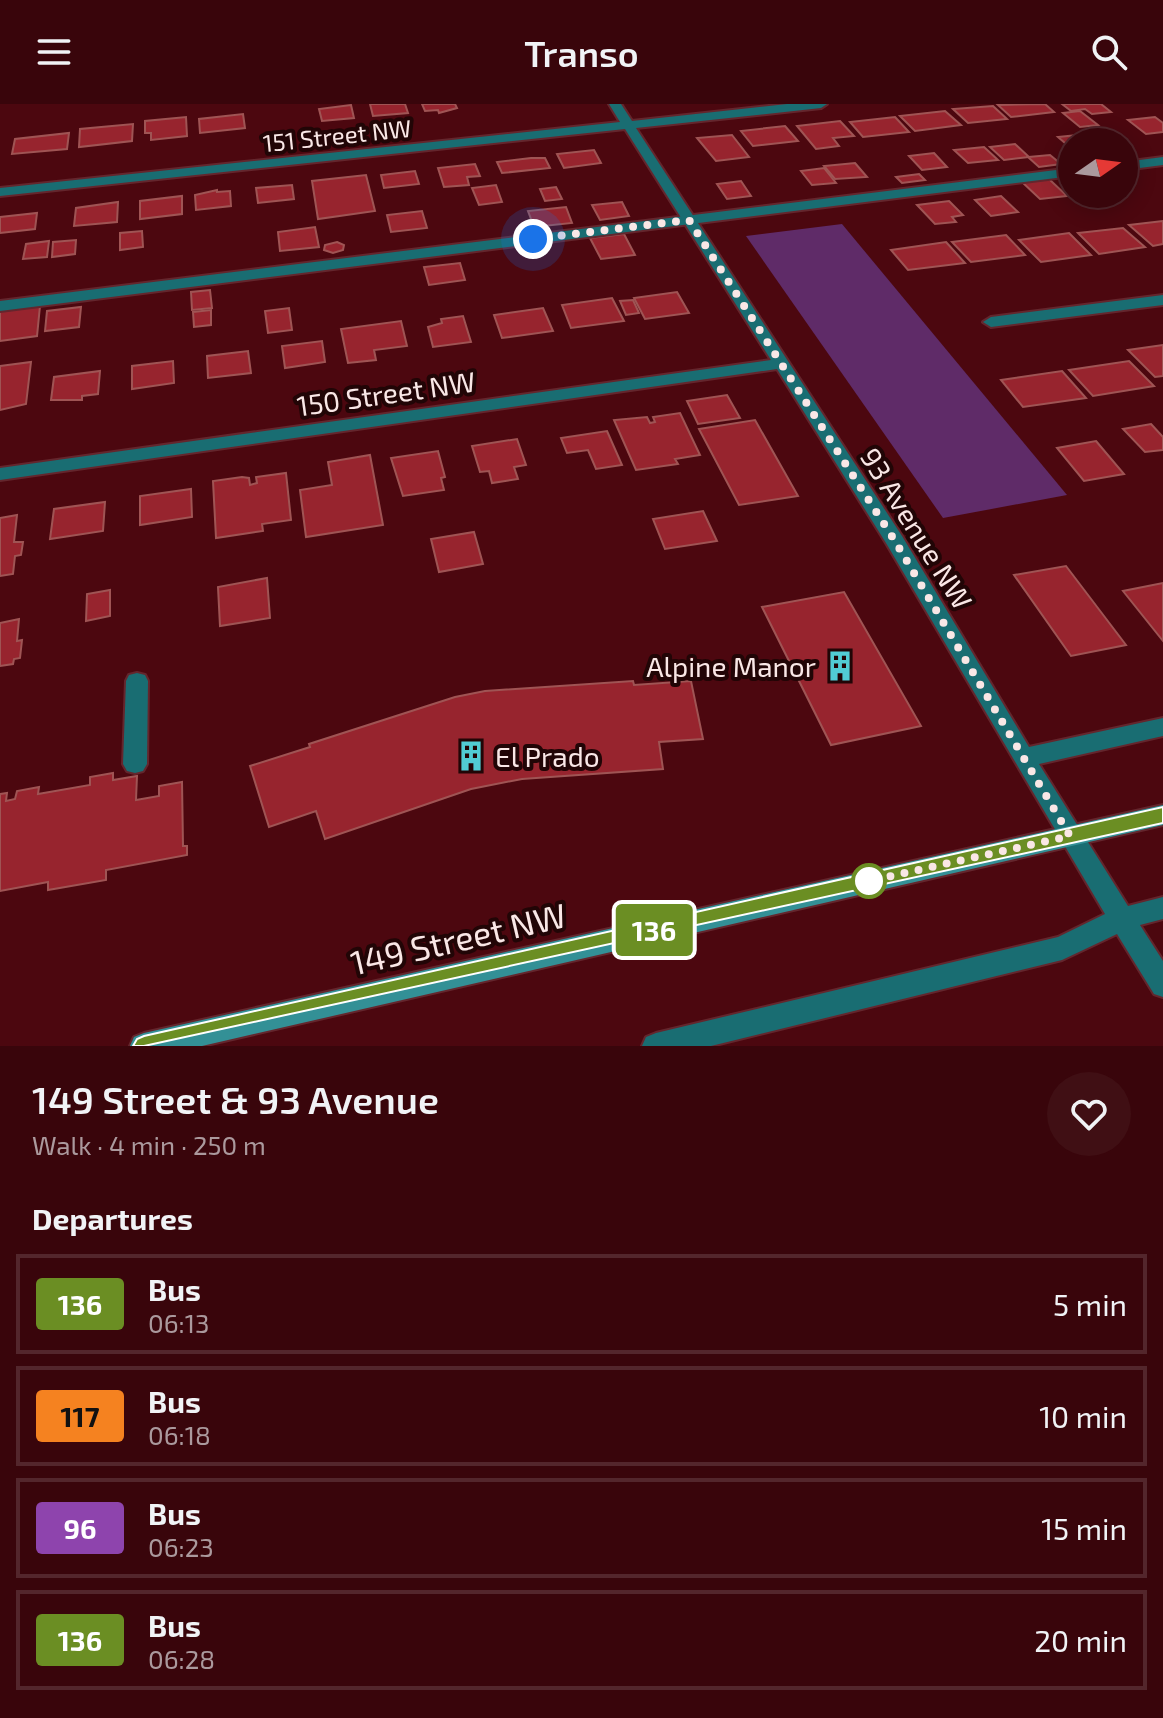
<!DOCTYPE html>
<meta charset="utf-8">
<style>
body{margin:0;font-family:"Exo 2",sans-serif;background:#400f14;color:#f1f3f6;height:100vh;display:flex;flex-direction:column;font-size:30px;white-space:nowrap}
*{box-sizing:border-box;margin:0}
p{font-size:26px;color:#ab999d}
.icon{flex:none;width:44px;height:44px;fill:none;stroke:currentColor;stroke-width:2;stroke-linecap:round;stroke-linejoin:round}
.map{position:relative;height:942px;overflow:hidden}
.details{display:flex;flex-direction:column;background:#39050b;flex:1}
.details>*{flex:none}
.badge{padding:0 16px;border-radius:6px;font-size:28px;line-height:52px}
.needle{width:52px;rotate:76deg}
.tools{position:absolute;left:1058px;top:24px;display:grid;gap:16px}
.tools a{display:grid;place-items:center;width:80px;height:80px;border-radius:50%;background:#39050b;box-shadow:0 4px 20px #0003,0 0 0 2px #53262c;font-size:40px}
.you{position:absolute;width:40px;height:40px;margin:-20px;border:6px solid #fff;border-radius:50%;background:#1a73e8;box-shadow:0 0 0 12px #1a73e833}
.map>.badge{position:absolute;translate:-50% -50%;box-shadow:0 0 0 4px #fff}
h2{padding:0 32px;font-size:30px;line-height:72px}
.round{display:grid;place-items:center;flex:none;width:84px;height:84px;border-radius:42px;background:#400f14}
.head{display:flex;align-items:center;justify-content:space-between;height:136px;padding:0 32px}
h1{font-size:38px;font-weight:600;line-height:60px}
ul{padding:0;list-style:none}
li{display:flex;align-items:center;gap:24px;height:100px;margin:0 16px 12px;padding:0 16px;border:4px solid #53262c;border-radius:0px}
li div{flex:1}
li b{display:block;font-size:30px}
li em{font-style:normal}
li .badge{min-width:88px;font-weight:700;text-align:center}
header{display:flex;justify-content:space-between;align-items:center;height:104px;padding:0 32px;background:#39050b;font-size:36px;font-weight:600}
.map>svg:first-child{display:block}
.green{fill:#5f2b68}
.building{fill:#97242e;stroke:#9f5454;stroke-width:2}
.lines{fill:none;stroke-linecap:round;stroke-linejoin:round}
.service-casing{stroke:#64262d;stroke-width:4}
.minor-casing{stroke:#64262d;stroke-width:4}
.secondary-casing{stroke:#64262d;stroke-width:4}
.service{fill:#196d72;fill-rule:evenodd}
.minor{fill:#196d72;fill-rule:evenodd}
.secondary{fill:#339096;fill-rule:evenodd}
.line{fill:#6b8e23;stroke:#fff;stroke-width:2}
.walk{stroke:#f9e7e6;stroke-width:8;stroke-dasharray:0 14.4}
.stop-dot{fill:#fff;stroke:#6b8e23;stroke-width:4}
.labels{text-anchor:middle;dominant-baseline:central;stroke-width:8;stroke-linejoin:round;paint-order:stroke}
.far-street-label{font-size:24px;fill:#f9e7e6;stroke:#210506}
.street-label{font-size:28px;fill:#f9e7e6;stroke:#210506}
.poi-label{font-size:28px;fill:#f9e7e6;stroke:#210506;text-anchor:end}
.near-street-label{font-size:34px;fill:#f9e7e6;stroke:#210506}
</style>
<header><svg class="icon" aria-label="menu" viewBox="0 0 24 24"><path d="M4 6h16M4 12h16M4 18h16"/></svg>Transo<svg class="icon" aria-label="search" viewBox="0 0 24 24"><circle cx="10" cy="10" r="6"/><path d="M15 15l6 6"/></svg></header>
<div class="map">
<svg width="1163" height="942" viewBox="0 0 1163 942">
<rect width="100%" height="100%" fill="#4c070f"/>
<!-- green -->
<polygon class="green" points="842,120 1067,391 943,414 746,132"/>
<!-- building -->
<g class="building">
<polygon points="370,0 405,0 408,9 373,12"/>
<polygon points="422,0 455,0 457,4 439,9 438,6 425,7"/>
<polygon points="1045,0 1054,8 1011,13 998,1"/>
<polygon points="1062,0 1101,0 1111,8 1092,10 1085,5 1071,7"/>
<polygon points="351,1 354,14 322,17 319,5"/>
<polygon points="993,2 1007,15 968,19 953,5"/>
<polygon points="945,7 961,21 915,27 900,12"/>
<polygon points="1080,7 1098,21 1080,23 1063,9"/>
<polygon points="243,10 245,24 200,29 199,15"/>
<polygon points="186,13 187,32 151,36 151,29 145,29 145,17"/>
<polygon points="895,13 909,28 863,33 850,18"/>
<polygon points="1155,13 1163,19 1163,28 1146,30 1128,16"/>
<polygon points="840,17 854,32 833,34 839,42 816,45 797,22"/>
<polygon points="133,20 132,37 79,43 80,25"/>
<polygon points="785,22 798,37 753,42 741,27"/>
<polygon points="69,29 67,45 12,50 15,35"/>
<polygon points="1087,30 1097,38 1072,38 1072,45 1058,33"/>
<polygon points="732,31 749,53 716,57 697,34"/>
<polygon points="1015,40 1029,53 1004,56 990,43"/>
<polygon points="984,43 998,56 968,59 954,46"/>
<polygon points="594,46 601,59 564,64 557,50"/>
<polygon points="934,49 947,63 922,66 909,52"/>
<polygon points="1050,51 1061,60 1039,63 1028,53"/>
<polygon points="531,54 545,54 550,64 502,69 497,58"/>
<polygon points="855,59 867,73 835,75 824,62"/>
<polygon points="475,60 480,72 467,73 469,81 444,83 438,64"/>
<polygon points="824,64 836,79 812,81 801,67"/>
<polygon points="415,67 419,80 384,84 381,71"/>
<polygon points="919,70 925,76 902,79 896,73"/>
<polygon points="366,71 375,107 318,115 312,77"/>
<polygon points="1049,75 1067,92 1040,95 1022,78"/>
<polygon points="741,77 751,92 727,95 717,80"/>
<polygon points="292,81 294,95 258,99 256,84"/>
<polygon points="496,81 502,98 479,101 472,84"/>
<polygon points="556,83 562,95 545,97 540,85"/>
<polygon points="217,86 217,88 230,87 231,102 196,106 195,91"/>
<polygon points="182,92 182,110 140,115 140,97"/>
<polygon points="1001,92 1018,108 991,112 975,96"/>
<polygon points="949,97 963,111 952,113 956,118 935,120 917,101"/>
<polygon points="118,98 117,118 74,122 76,104"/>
<polygon points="622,98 629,112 600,116 592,101"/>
<polygon points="566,103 572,119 534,123 528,107"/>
<polygon points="422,107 427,124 391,128 387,111"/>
<polygon points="37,109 35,125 0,129 0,113"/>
<polygon points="1163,117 1163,140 1153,142 1129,121"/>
<polygon points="315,123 319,143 280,147 278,128"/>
<polygon points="1123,124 1145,143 1099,150 1078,129"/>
<polygon points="142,127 143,143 120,146 120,129"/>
<polygon points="1069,129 1091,151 1041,158 1019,136"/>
<polygon points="624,130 635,151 601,155 590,134"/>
<polygon points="1006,131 1025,151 971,158 952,138"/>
<polygon points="76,136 75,150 52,153 53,138"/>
<polygon points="49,137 47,153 23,155 26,140"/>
<polygon points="337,138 344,141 343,146 333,149 324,146 325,141"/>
<polygon points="946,138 965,159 908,166 891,146"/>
<polygon points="460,159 465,176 429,181 424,163"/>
<polygon points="210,186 212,204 192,206 191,188"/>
<polygon points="677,188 689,209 645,215 634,194"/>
<polygon points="612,194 624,217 571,224 562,201"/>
<polygon points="633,196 639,209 626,211 620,197"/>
<polygon points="40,202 37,232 0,237 0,207"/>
<polygon points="81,203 79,223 45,227 47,207"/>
<polygon points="289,204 292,226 268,229 265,207"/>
<polygon points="543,204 553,227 502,234 494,211"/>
<polygon points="211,206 211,221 194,223 193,208"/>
<polygon points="463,212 471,238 433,243 428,223 442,219 441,215"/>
<polygon points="401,217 407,242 374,246 376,256 348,259 341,225"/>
<polygon points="322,237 325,258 285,264 282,242"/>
<polygon points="1163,241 1163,272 1155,273 1128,246"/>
<polygon points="248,247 251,269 208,274 207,252"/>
<polygon points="173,257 174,279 132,285 132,262"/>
<polygon points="1129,257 1154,282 1093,292 1069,266"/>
<polygon points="31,258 26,300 0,306 0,262"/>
<polygon points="100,267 98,290 82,292 82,296 51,296 54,273"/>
<polygon points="1062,267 1086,294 1023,303 1001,276"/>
<polygon points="727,291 740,314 698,320 687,297"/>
<polygon points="680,309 700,351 675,355 678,360 636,366 614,316 647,313 650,319 655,318 653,313"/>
<polygon points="755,316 798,392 739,401 699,325"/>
<polygon points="1151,320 1163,333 1163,346 1145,348 1123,325"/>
<polygon points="607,327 622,361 596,365 588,346 567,349 561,334"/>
<polygon points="517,335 526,361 514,363 518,375 492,379 489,367 480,368 472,342"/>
<polygon points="1096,337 1124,370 1084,377 1057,344"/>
<polygon points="438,347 445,373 441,374 444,386 403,392 391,354"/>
<polygon points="370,351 383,421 306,433 300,386 332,381 328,358"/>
<polygon points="286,369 291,416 262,420 263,427 216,434 213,377 242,373 249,374 250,381 257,379 256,373"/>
<polygon points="191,385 192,413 140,421 140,392"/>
<polygon points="105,398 103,427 50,435 54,405"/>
<polygon points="703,407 717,437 665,445 653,415"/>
<polygon points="17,411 14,438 23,438 21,451 15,452 13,470 0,472 0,414"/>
<polygon points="474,428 483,460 439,468 431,435"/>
<polygon points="1066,462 1126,541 1071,552 1014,471"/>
<polygon points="267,474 270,514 220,522 218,483"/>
<polygon points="1163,479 1163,537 1123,487"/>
<polygon points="110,486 110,512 86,517 87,490"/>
<polygon points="844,488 921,622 831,641 762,503"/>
<polygon points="19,515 17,537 22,536 20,554 14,555 13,560 0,562 0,519"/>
<polygon points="633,577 634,581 691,577 703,635 659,638 663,665 522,675 471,685 325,735 316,707 269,723 250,662 310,643 309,640 455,593 485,587"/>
<polygon points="113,669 113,676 137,672 136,696 159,692 159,682 182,678 183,742 187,742 187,751 106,766 106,776 48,786 48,778 0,787 0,690 7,689 6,697 15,695 17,687 39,683 38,690 90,681 90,673"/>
</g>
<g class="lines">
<!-- service casing -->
<g class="service-casing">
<g id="service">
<polygon points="1163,53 1163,61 1124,66 1124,58"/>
<polygon points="1072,64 1072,72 0,207 0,197"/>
<polygon points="137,569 145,571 148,577 147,660 143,667 135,669 127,667 123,660 126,577 129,571"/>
</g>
</g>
<!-- minor casing -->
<g class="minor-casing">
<g id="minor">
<polygon points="609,0 621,0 632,17 787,0 827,0 821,4 636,24 902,432 1029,643 1163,614 1163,632 1039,660 1128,802 1163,793 1163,815 1140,821 1163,857 1163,893 1154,890 1117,830 1062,856 711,942 642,942 646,933 656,929 1058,833 1105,810 886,439 777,265 0,376 0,364 771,256 625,25 0,92 0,84 620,18"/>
<polygon points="1163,191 1163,201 991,223 983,218 991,213"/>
</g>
</g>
<!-- secondary casing -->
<g class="secondary-casing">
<polygon id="secondary" points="1163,701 1163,721 202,942 130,942 134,933 144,929"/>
</g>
<!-- service -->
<use href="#service" class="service"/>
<!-- minor -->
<use href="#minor" class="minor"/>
<!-- secondary -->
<use href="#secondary" class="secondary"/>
</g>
<!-- line -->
<polygon class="line" points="1163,703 1163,719 144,942 133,942 137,935 144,932"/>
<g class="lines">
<!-- walk -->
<polyline class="walk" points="533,135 689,116 895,437 1070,732 869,777"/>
</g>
<!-- icons -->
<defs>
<g id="building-bare" transform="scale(2.4)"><path d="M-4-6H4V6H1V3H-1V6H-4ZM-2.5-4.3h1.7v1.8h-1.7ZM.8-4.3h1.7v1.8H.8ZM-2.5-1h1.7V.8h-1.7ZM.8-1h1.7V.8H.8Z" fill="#51ccd4" stroke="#210506" stroke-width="2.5" paint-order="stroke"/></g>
</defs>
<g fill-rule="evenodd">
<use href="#building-bare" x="840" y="562"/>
<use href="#building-bare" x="471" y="652"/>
</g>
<!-- markers -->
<circle class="stop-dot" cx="869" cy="777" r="16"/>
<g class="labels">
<!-- far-street labels -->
<g class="far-street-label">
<text transform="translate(337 31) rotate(-6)">151 Street NW</text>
</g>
<!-- street labels -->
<g class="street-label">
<text transform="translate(386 289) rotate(-8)">150 Street NW</text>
<text transform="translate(917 424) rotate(58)">93 Avenue NW</text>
</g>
<!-- poi labels -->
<g class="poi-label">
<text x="816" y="562">Alpine Manor</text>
<text x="495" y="652" text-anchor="start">El Prado</text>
</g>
<!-- near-street labels -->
<g class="near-street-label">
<text transform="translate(458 834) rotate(-13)">149 Street NW</text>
</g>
</g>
</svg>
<div class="tools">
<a><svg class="needle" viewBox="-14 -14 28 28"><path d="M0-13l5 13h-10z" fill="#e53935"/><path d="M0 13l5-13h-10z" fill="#ab999d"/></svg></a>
</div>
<div class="you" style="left:533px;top:135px"></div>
<b class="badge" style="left:654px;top:826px;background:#6b8e23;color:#fff">136</b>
</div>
<section class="details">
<div class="head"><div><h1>149 Street &amp; 93 Avenue</h1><p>Walk · 4 min · 250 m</p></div><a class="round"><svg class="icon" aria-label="heart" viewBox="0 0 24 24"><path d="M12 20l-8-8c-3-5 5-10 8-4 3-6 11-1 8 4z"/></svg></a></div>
<h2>Departures</h2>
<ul>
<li><span class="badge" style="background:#6b8e23;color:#fff">136</span><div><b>Bus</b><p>06:13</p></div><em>5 min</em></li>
<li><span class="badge" style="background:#f58220;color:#111">117</span><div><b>Bus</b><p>06:18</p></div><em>10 min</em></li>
<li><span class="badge" style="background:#8e44ad;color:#fff">96</span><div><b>Bus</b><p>06:23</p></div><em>15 min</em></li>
<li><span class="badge" style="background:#6b8e23;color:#fff">136</span><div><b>Bus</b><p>06:28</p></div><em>20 min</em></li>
</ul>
</section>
